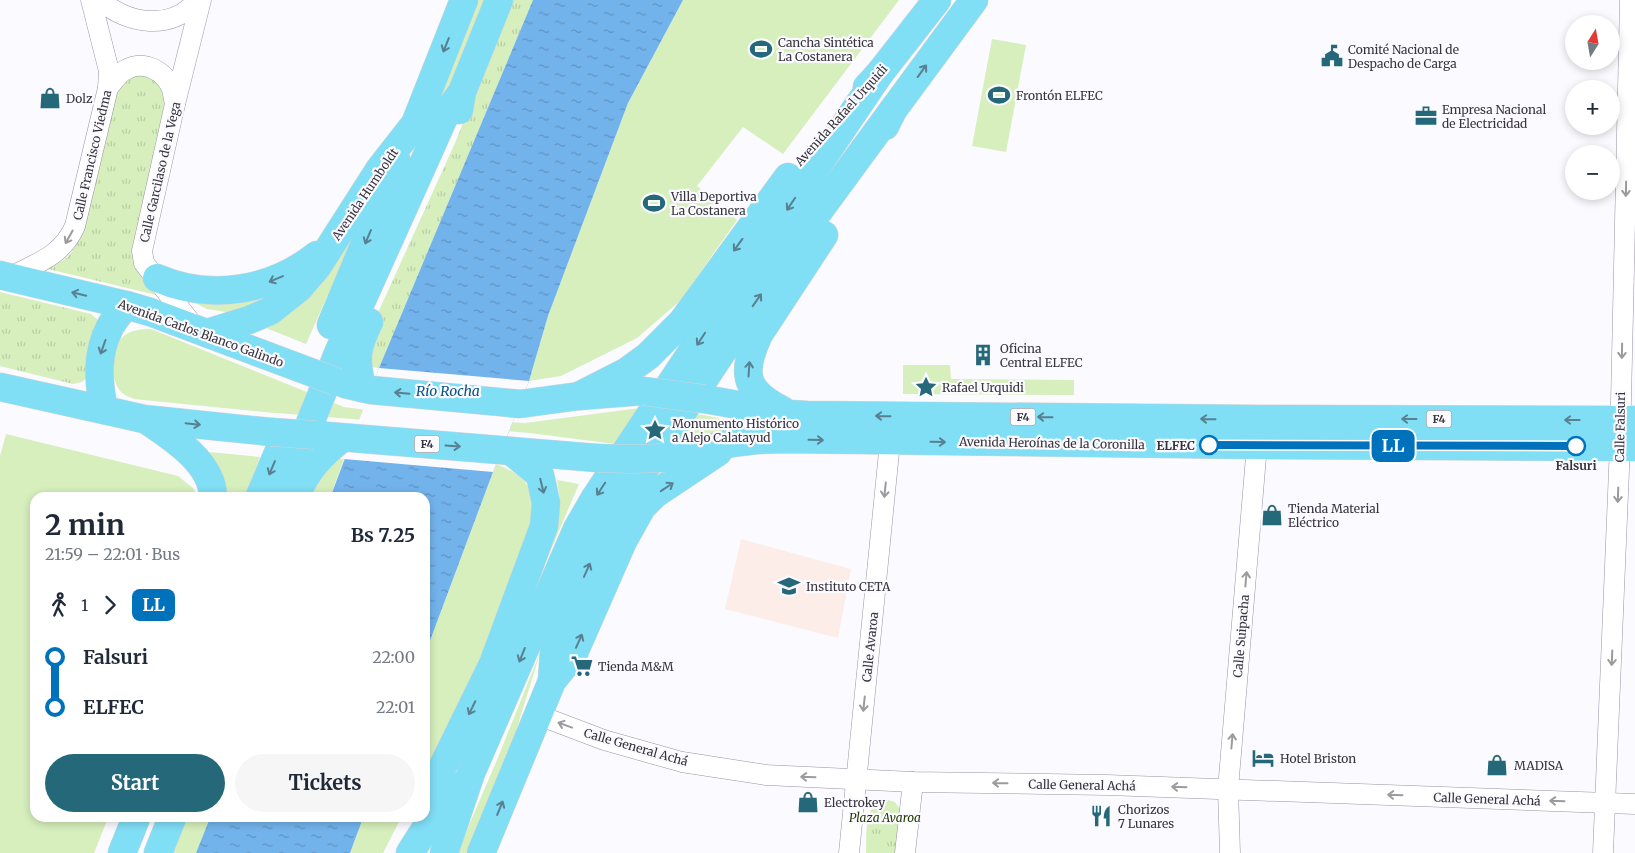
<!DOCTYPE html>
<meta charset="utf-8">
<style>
body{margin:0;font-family:Merriweather,serif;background:#f6f6f7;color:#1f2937;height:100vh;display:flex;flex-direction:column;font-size:19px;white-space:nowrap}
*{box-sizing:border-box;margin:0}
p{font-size:16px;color:#747a83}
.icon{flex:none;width:28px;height:28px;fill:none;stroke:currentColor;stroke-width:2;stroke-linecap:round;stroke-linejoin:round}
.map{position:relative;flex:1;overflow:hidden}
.details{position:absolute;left:30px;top:492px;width:400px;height:330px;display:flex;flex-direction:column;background:#fff;border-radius:15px;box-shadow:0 2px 8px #0003}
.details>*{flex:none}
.badge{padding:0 10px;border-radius:8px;font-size:18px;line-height:32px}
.needle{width:32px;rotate:11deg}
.controls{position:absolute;left:1565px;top:15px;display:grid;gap:10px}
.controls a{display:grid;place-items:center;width:55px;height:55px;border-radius:50%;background:#fff;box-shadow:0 2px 8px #0003;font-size:25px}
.map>.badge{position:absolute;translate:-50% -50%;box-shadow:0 0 0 2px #fff}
.legs{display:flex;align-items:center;gap:8px;height:55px;padding:0 15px;font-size:16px}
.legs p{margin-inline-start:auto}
.overview{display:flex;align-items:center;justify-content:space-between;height:85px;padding:0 15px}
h1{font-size:28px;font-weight:700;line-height:38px}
.cta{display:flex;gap:10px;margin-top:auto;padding:10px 15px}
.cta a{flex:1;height:58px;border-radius:30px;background:#25687a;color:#fff;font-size:20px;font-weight:700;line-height:58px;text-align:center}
.cta a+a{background:#f6f6f7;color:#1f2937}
ul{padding:0 15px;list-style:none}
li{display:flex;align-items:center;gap:18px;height:50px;font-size:19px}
li i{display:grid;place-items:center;width:8px;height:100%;margin:0 6px;background:currentColor}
li i::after{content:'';width:12px;height:12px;margin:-6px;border:4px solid;border-radius:50%;background:#fff}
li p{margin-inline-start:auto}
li:first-child i{background:linear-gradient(#0000 50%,currentColor 0)}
li:last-child i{background:linear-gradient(currentColor 50%,#0000 0)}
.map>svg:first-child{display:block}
.education{fill:#fcede9}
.green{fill:#d6efbd}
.park{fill:url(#park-tufts)}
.water{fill:url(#water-ripples)}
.pier{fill:#fbfafe}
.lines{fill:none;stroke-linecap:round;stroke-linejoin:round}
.minor-casing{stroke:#9993a7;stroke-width:21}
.primary-casing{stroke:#d7d6d8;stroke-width:29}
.minor{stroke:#fff;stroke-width:20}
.primary{stroke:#80def5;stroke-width:28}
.primary-bridge-casing{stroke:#d7d6d8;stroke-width:29;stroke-linecap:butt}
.primary-bridge{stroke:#80def5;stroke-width:28}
.oneway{stroke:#588090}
.oneway2{stroke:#9b9a9e}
.line-1-casing{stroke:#fff;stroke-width:11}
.line-1{stroke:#0072bc;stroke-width:8}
.stop-1-dot{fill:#fff;stroke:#0072bc;stroke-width:2.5}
.labels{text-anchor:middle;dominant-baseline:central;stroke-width:4.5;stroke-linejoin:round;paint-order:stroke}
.shield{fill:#fbfafe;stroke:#726f77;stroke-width:1}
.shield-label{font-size:11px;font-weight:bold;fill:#37343d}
.poi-label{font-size:12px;fill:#37343d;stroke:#fbfafe;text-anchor:start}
.street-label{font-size:12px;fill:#37343d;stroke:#fbfafe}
.stop-label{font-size:12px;font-weight:bold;fill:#37343d;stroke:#fbfafe;text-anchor:end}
.park-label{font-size:12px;font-style:italic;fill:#253a03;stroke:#fbfafe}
.water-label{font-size:14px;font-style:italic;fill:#055387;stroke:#fbfafe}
</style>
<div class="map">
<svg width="1635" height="853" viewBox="0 0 1635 853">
<defs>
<pattern id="park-tufts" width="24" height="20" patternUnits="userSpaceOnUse" patternTransform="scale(1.25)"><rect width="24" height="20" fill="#d6efbd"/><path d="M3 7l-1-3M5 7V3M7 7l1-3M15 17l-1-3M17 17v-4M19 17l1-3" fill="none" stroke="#b8cea3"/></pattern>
<pattern id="water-ripples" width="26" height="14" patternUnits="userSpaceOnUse" patternTransform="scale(1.25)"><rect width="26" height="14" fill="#73b3ec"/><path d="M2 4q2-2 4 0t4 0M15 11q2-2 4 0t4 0" fill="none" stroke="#5f92c0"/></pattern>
</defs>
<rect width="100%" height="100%" fill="#fbfafe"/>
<!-- education -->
<polygon class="education" points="741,539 851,569 838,638 725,609"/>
<!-- green -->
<g class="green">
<polygon points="478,0 487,0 470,44 400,185"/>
<polygon points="683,0 899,0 783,154 743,127 697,186 737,220 680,301 637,338 561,376 529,381 548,316 628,103"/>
<polygon points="992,39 1026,45 1006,152 972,146"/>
<polygon points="372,196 306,344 261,326"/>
<polygon points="260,293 270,300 233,313 207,309 181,296"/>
<path d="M151,329L344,407L375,411L504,422L525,423L640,408L704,415L734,422L855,425L722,435L651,444L623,445L530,433L264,412L134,399C130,397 124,395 121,392C109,378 109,346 125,335C132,330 142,329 151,329Z"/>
<polygon points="903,365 950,365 951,379 1074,380 1074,395 903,394"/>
<polygon points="6,434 178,476 193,488 198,497 35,498 35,818 108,818 94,853 0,853 0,456"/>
<polygon points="199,451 260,457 245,497 220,497"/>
<polygon points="336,459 344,459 330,497 302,498"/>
<path d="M496,464C532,478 536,493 532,529L480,665L425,772V654Z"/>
<polygon points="557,480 579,484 544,566 558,520 560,500"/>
<polygon points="541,650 508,757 466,853 457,853 497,760"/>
<polygon points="186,818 210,818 196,853 172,853"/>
<polygon points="363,818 401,818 383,853 350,853"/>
</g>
<!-- park -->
<g class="park">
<polygon points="512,0 533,0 379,368 366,366 368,335 455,143"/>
<path d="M133,75C155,76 160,81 165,102L136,235L138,271L146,283L165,297L48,269C67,260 72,254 81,235L116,93L120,85Z"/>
<polygon points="0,292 91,314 98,320 90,341 88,376 82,382 73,384 0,366"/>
<path d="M885,799L895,802L901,811L897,853H866C867,835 863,804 885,799Z"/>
</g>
<!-- water -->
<g class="water">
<polygon points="533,0 683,0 628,103 548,316 529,381 493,472 425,654 425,498 330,498 379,368"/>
<polygon points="210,818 363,818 350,853 196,853"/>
</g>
<!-- pier -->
<polygon class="pier" points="379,368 529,381 493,472 344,459"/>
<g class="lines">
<!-- minor casing -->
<g class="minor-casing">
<g id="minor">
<path d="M101,0C126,25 174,31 197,0"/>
<path d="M108,88C114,81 118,73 127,69C145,60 165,71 172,89C173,94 174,99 175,104"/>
<path d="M10,277C37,263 62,256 75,226L108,88L109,71L91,0"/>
<polyline points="196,329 144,263 142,251 175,104 201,0"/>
<polyline points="538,715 604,740 682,762 766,775 913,782 1107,785 1635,804"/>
<polyline points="849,853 890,442"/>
<polyline points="905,853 913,782"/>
<polyline points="1230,853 1228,789 1257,445 1257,431"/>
<polyline points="1603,853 1620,446 1630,0"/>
</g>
</g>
<!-- primary casing -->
<g class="primary-casing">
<g id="primary">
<polyline points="867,87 880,73 937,0"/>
<polyline points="459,110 462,92 499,0"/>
<polyline points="885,126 893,110 974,0"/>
<polyline points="0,275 126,305 150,312 297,367"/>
<path d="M157,278C210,301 272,291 317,255"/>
<polyline points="331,325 398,164"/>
<polyline points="207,333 249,320 270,311 299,288 317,267 379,170 415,124 464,0"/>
<polyline points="345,384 371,390 520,404 579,396 643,391"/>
<polyline points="0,387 144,419 271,432"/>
<path d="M362,388C355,358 356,349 369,322"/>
<polyline points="579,396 626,372 648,356 682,322 788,177"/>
<polyline points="704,399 790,414 807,415 1256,419 1635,420"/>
<path d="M104,410C98,381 96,354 110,327C114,319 121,312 126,305"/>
<path d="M782,410C742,390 742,371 759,334L824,235"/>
<path d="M148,421C172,437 214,464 213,498"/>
<polyline points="315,435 597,458"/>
<polyline points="665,458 732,443 757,440 786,439 1257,445 1635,447"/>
<path d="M296,496C307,469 320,456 342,438"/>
<polyline points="259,498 278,453"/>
<polyline points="280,498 339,351 407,200 445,115 462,92"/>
<polyline points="552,681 554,652 568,615 601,540 624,500 740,325 813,219 893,110"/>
<polyline points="425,798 444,764 493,664 544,526 546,503 540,475 511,451"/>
<polyline points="122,853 136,818"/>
<polyline points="158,853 172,818"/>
<polyline points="410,853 431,820 460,786"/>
<polyline points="444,853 471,773 577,529 595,498 719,311 880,73"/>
<polyline points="481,853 552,681 573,655 623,541 642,507 655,494 718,452"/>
</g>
</g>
<!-- minor -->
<use href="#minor" class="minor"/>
<!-- primary -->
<use href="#primary" class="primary"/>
<!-- primary-bridge casing -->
<g class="primary-bridge-casing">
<g id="primary-bridge">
<polyline points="297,367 337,382"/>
<polyline points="643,391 704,399"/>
<polyline points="271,432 315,435"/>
<polyline points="597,458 630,459 665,458"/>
</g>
</g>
<!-- primary-bridge -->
<use href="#primary-bridge" class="primary-bridge"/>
</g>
<!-- one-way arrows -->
<defs><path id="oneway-shaft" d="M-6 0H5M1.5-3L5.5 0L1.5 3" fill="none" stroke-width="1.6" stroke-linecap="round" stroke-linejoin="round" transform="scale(1.25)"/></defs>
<g class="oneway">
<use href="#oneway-shaft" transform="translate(446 45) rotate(112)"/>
<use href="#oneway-shaft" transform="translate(922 71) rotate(-54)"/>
<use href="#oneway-shaft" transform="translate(791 204) rotate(124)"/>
<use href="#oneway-shaft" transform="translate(368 237) rotate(113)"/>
<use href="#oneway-shaft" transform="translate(738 245) rotate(126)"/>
<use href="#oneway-shaft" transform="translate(276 279) rotate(157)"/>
<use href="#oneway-shaft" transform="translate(79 294) rotate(-166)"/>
<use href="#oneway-shaft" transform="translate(757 300) rotate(-55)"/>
<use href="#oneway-shaft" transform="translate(701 339) rotate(123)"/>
<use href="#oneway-shaft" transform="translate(103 347) rotate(110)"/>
<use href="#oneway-shaft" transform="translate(749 369) rotate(-86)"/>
<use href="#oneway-shaft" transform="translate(402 393) rotate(-175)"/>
<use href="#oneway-shaft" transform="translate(883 416) rotate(-179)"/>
<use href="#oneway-shaft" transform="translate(1045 417) rotate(-179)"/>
<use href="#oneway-shaft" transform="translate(1208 419) rotate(-179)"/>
<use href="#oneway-shaft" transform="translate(1409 419) rotate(-180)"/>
<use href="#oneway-shaft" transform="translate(1572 420) rotate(-180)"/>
<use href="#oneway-shaft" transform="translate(193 424) rotate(6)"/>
<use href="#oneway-shaft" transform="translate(816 440) rotate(1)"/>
<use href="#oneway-shaft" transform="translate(938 442) rotate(1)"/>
<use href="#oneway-shaft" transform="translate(453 446) rotate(4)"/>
<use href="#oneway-shaft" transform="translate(272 468) rotate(113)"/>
<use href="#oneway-shaft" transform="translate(542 486) rotate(76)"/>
<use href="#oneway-shaft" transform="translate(667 487) rotate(-34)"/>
<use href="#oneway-shaft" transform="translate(601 489) rotate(123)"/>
<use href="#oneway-shaft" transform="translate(587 570) rotate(-66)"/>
<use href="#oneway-shaft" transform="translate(579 641) rotate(-66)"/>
<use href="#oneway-shaft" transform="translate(522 655) rotate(112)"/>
<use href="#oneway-shaft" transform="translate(472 708) rotate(116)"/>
<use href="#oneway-shaft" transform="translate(500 808) rotate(-68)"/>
</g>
<g class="oneway2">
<use href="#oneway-shaft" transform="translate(1626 189) rotate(91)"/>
<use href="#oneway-shaft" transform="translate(69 237) rotate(119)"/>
<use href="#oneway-shaft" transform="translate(1622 351) rotate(91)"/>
<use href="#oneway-shaft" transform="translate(885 490) rotate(96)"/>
<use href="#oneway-shaft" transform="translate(1618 495) rotate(92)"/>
<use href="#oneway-shaft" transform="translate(1246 579) rotate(-85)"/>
<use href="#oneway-shaft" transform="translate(1612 658) rotate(92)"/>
<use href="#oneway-shaft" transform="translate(864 704) rotate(96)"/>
<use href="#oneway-shaft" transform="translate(565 725) rotate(-160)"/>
<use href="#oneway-shaft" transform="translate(1232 741) rotate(-85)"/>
<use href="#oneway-shaft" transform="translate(808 777) rotate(-178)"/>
<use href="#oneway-shaft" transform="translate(1000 783) rotate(-179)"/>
<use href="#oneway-shaft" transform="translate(1179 787) rotate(-178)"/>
<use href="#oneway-shaft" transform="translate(1395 795) rotate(-178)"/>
<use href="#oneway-shaft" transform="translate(1557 801) rotate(-178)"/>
</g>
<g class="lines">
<!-- line-1 casing -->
<g class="line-1-casing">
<polyline id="line-1" points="1209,445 1576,446"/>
</g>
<!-- line-1 -->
<use href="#line-1" class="line-1"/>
</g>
<!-- icons -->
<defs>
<g id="stadium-bare" transform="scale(1.725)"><path d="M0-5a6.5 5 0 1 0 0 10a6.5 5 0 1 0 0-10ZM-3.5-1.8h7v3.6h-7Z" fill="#25687a" stroke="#fbfafe" stroke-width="2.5" paint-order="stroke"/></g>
<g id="civic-bare" transform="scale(1.725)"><path d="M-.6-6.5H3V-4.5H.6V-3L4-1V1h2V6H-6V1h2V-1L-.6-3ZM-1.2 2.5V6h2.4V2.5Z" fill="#25687a" stroke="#fbfafe" stroke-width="2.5" paint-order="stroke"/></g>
<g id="shop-bare" transform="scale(1.725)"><path d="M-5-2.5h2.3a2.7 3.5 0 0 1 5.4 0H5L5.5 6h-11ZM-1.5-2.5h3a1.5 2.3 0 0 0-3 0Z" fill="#25687a" stroke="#fbfafe" stroke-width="2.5" paint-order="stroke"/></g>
<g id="office-bare" transform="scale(1.725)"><path d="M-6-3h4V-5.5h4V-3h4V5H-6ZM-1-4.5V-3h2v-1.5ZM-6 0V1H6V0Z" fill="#25687a" stroke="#fbfafe" stroke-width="2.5" paint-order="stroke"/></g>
<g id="building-bare" transform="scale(1.725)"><path d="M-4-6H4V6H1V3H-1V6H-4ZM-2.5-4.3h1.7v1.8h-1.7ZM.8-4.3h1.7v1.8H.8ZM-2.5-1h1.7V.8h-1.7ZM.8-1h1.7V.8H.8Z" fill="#25687a" stroke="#fbfafe" stroke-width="2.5" paint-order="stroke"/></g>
<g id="sight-bare" transform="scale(1.725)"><path d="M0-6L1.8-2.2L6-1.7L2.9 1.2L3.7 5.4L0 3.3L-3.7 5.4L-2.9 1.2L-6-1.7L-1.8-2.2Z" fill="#25687a" stroke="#fbfafe" stroke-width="2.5" paint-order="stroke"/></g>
<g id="university-bare" transform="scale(1.725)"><path d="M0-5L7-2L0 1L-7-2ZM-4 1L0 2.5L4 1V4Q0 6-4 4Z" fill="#25687a" stroke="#fbfafe" stroke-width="2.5" paint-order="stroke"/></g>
<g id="supermarket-bare" transform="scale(1.725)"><path d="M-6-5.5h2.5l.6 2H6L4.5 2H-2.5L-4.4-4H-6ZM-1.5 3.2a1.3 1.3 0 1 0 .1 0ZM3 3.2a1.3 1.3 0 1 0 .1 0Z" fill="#25687a" stroke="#fbfafe" stroke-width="2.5" paint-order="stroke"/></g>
<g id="hotel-bare" transform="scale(1.725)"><path d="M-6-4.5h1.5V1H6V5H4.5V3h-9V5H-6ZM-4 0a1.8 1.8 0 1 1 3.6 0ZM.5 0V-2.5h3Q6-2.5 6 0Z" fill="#25687a" stroke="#fbfafe" stroke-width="2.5" paint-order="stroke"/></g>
<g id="restaurant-bare" transform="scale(1.725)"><path d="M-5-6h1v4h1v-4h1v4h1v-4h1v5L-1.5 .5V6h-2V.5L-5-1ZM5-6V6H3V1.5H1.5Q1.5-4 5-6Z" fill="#25687a" stroke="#fbfafe" stroke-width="2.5" paint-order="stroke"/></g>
</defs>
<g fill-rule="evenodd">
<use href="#stadium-bare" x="761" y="49"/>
<use href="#civic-bare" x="1332" y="56"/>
<use href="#stadium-bare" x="999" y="95"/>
<use href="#shop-bare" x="50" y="98"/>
<use href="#office-bare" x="1426" y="116"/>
<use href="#stadium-bare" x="654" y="203"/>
<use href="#building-bare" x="983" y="355"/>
<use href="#sight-bare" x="926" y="387"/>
<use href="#sight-bare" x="655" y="430"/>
<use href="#shop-bare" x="1272" y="515"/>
<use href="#university-bare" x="789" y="586"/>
<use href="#supermarket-bare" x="582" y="666"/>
<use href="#hotel-bare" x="1263" y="758"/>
<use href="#shop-bare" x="1497" y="765"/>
<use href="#shop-bare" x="808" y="802"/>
<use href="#restaurant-bare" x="1101" y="816"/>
</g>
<!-- markers -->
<g class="stop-1-dot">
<circle cx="1209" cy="445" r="9"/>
<circle cx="1576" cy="446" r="9"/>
</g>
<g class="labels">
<!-- shield labels -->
<g class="shield">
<rect x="1010.5" y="408.5" width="25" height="17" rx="4"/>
<rect x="1426.5" y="410.5" width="25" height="17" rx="4"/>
<rect x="414.5" y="435.5" width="25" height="17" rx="4"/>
</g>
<g class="shield-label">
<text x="1023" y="417">F4</text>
<text x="1439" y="419">F4</text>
<text x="427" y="444">F4</text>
</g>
<!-- poi labels -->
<g class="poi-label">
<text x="778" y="42">Cancha Sintética<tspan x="778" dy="14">La Costanera</tspan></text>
<text x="1348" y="49">Comité Nacional de<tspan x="1348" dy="14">Despacho de Carga</tspan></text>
<text x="1016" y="95">Frontón ELFEC</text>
<text x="66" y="98">Dolz</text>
<text x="1442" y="109">Empresa Nacional<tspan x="1442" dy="14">de Electricidad</tspan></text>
<text x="671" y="196">Villa Deportiva<tspan x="671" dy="14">La Costanera</tspan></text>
<text x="1000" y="348">Oficina<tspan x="1000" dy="14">Central ELFEC</tspan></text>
<text x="942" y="387">Rafael Urquidi</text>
<text x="672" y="423">Monumento Histórico<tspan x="672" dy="14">a Alejo Calatayud</tspan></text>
<text x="1288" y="508">Tienda Material<tspan x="1288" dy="14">Eléctrico</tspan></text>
<text x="806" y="586">Instituto CETA</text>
<text x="598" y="666">Tienda M&amp;M</text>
<text x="1280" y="758">Hotel Briston</text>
<text x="1514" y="765">MADISA</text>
<text x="824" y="802">Electrokey</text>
<text x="1118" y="809">Chorizos<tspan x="1118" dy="14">7 Lunares</tspan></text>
</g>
<!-- street labels -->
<g class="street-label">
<text transform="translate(841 115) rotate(-48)">Avenida Rafael Urquidi</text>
<text transform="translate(92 155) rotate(-77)">Calle Francisco Viedma</text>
<text transform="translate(160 172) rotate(-77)">Calle Garcilaso de la Vega</text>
<text transform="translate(365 194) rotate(-56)">Avenida Humboldt</text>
<text transform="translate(201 333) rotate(20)">Avenida Carlos Blanco Galindo</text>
<text transform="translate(1620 427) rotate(-89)">Calle Falsuri</text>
<text transform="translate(1052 443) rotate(1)">Avenida Heroínas de la Coronilla</text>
<text transform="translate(1241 636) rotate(-85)">Calle Suipacha</text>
<text transform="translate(870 647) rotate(-84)">Calle Avaroa</text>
<text transform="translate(636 747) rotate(16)">Calle General Achá</text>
<text transform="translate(1082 785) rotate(1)">Calle General Achá</text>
<text transform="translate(1487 799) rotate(2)">Calle General Achá</text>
</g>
<!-- stop labels -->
<g class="stop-label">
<text x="1195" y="445">ELFEC</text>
<text x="1576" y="465" text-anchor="middle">Falsuri</text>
</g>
<!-- park labels -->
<g class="park-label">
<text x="885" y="817">Plaza Avaroa</text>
</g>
<!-- water labels -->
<g class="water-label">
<text x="448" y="391">Río Rocha</text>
</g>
</g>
</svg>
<div class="controls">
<a><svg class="needle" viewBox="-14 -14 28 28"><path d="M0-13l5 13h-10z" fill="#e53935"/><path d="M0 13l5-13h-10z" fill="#747a83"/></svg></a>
<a>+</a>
<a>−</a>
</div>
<b class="badge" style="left:1393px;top:446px;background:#0072bc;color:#fff">LL</b>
<section class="details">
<div class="overview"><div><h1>2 min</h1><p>21:59 – 22:01 · Bus</p></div><b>Bs 7.25</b></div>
<div class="legs"><svg class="icon" aria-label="walk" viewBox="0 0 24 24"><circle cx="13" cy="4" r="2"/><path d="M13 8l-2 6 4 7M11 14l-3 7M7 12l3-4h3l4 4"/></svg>1<svg class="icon" aria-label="forward" viewBox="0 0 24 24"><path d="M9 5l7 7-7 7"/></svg><b class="badge" style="background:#0072bc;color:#fff">LL</b></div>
<ul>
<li><i style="color:#0072bc"></i><b>Falsuri</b><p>22:00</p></li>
<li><i style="color:#0072bc"></i><b>ELFEC</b><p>22:01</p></li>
</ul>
<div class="cta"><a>Start</a><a>Tickets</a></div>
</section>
</div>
